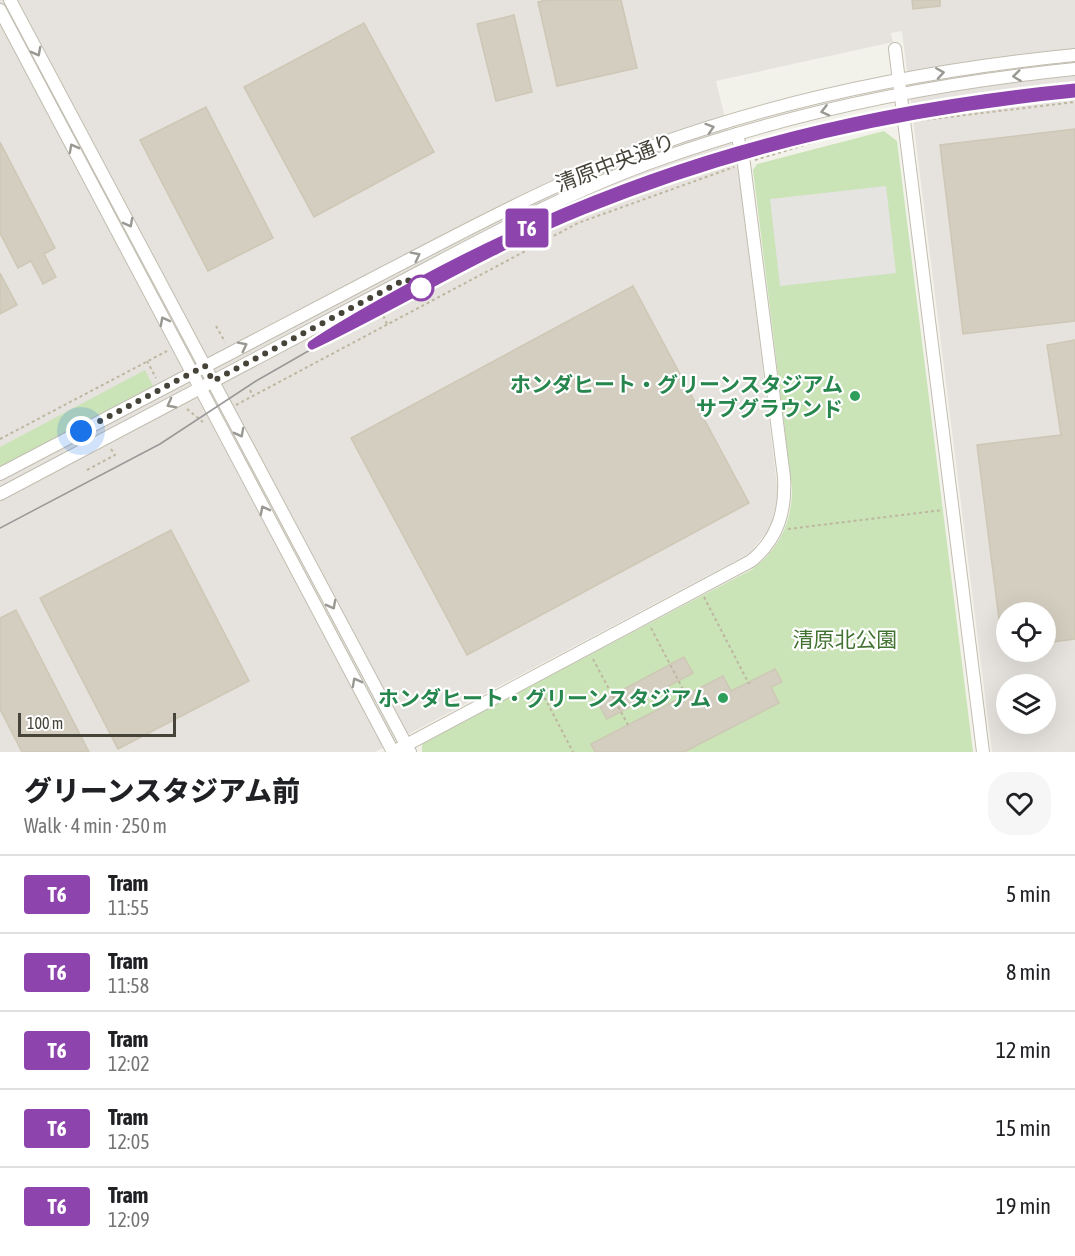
<!DOCTYPE html>
<meta charset="utf-8">
<style>
body{margin:0;font-family:"Asap Condensed","Noto Sans JP",sans-serif;background:#f6f6f6;color:#202124;height:100vh;display:flex;flex-direction:column;font-size:22px;white-space:nowrap}
*{box-sizing:border-box;margin:0}
p{font-size:20px;color:#757577}
.icon{flex:none;width:33px;height:33px;fill:none;stroke:currentColor;stroke-width:2;stroke-linecap:round;stroke-linejoin:round}
.map{position:relative;height:752px;overflow:hidden}
.panel{display:flex;flex-direction:column;background:#fff;flex:1}
.panel>*{flex:none}
.badge{padding:0 12px;border-radius:4px;font-size:21px;line-height:39px}
.fabs{position:absolute;left:996px;top:602px;display:grid;gap:12px}
.fabs a{display:grid;place-items:center;width:60px;height:60px;border-radius:50%;background:#fff;box-shadow:0 6px 24px #0002;font-size:30px}
.scale{position:absolute;left:18px;bottom:15px;width:158px;box-sizing:border-box;padding-left:6px;border:3px solid #464339;border-top:0;font-size:16px;line-height:21px;white-space:nowrap;color:#464339;-webkit-text-stroke:4px #fff;paint-order:stroke}
.you{position:absolute;width:30px;height:30px;margin:-15px;border:4px solid #fff;border-radius:50%;background:#1a73e8;box-shadow:0 0 0 9px #1a73e833}
.map>.badge{position:absolute;translate:-50% -50%;box-shadow:0 0 0 3px #fff}
.round{display:grid;place-items:center;flex:none;width:63px;height:63px;border-radius:24px;background:#f6f6f6}
.headline{display:flex;align-items:center;justify-content:space-between;height:102px;padding:0 24px}
h1{font-size:28px;font-weight:800;line-height:45px}
ul{padding:0;list-style:none}
li{display:flex;align-items:center;gap:18px;height:78px;padding:0 24px;border-top:2px solid #e0e0e0}
li div{flex:1}
li b{display:block;font-size:22px}
li em{font-style:normal}
li .badge{min-width:66px;font-weight:700;text-align:center}
.map>svg:first-child{display:block}
.industrial{fill:#e6e3de;fill-rule:evenodd}
.green{fill:#cae3b7}
.parking{fill:#e5e4e1}
.building{fill:#d4cec1;stroke:#cec7b5;stroke-width:1.5}
.lines{fill:none;stroke-linecap:round;stroke-linejoin:round}
.minor-casing{stroke:#c1bdb0;stroke-width:14}
.path{stroke:#beb7a0;stroke-width:2;stroke-dasharray:3 3;stroke-linecap:butt}
.minor{stroke:#fff;stroke-width:12}
.tram{stroke:#989898;stroke-width:1.5}
.oneway{stroke:#999892}
.line-casing{stroke:#fff;stroke-width:14}
.line{stroke:#8e44ad;stroke-width:9}
.walk{stroke:#464339;stroke-width:6;stroke-dasharray:0 10.8}
.stop-dot{fill:#fff;stroke:#8e44ad;stroke-width:3}
.leisure-dot{fill:#2e9e5b;stroke:#fff;stroke-width:2}
.labels{text-anchor:middle;dominant-baseline:central;stroke-width:4.5;stroke-linejoin:round;paint-order:stroke}
.street-label{font-size:21px;fill:#464339;stroke:#fff}
.leisure-label{font-size:21px;font-weight:bold;fill:#27864d;stroke:#fff;text-anchor:end}
.park-label{font-size:21px;fill:#437332;stroke:#fff}
</style>
<div class="map">
<svg width="1075" height="752" viewBox="0 0 1075 752">
<rect width="100%" height="100%" fill="#f3f2ea"/>
<!-- industrial -->
<path class="industrial" d="M0,0H1075V752H992L902,31L891,33L893,42L716,81L739,176L778,493L772,525L750,553L375,752H0ZM1006,612H1046V651H1006ZM1006,684H1046V723H1006Z"/>
<!-- green -->
<g class="green">
<path d="M884,131L897,141L973,752H422V743L751,570C779,550 792,523 792,488L753,170L757,164Z"/>
<polygon points="145,370 153,386 0,467 0,447"/>
</g>
<!-- parking -->
<polygon class="parking" points="886,186 896,273 780,286 770,199"/>
<!-- building -->
<g class="building">
<polygon points="546,0 621,0 637,68 557,86 538,2"/>
<polygon points="912,0 940,0 940,6 913,9"/>
<polygon points="514,15 532,92 496,101 477,24"/>
<polygon points="364,23 434,152 314,217 244,87"/>
<polygon points="206,107 273,238 208,271 140,140"/>
<polygon points="1075,129 1075,321 963,334 940,145"/>
<polygon points="0,142 55,248 44,254 56,277 43,284 31,261 18,268 0,233"/>
<polygon points="0,273 17,305 0,314"/>
<polygon points="633,286 749,503 467,655 351,438"/>
<polygon points="1075,340 1075,639 1046,643 1046,612 1006,612 1006,635 1001,635 977,445 1061,435 1047,345"/>
<polygon points="171,530 249,681 118,749 40,598"/>
<polygon points="16,610 89,752 22,752 0,709 0,618"/>
<polygon points="684,657 693,673 607,719 598,703"/>
<polygon points="775,669 782,682 771,687 779,703 684,752 595,752 591,744 723,676 731,691"/>
</g>
<g class="lines">
<!-- minor casing -->
<g class="minor-casing">
<g id="minor">
<polyline points="10,0 410,752"/>
<polyline points="0,10 393,752"/>
<polyline points="895,49 983,752"/>
<path d="M0,474C122,409 245,345 368,281C463,232 557,180 659,144C793,96 933,69 1075,55"/>
<path d="M0,494C126,428 252,361 378,294C472,245 563,193 663,158C796,111 935,83 1075,69"/>
<path d="M393,752L751,561C778,539 786,511 784,477L744,164L737,134"/>
</g>
</g>
<!-- path -->
<g class="path">
<polyline points="915,121 1075,102"/>
<polyline points="755,160 841,134 895,124"/>
<polyline points="387,324 382,313 406,301"/>
<polyline points="216,326 225,342"/>
<polyline points="147,361 156,378"/>
<polyline points="250,390 253,396"/>
<polyline points="236,405 578,223 734,167"/>
<polyline points="187,409 203,422"/>
<polyline points="0,439 167,351"/>
<polyline points="87,470 115,455 111,449"/>
<polyline points="788,529 943,510"/>
<polyline points="704,597 749,684"/>
<polyline points="651,628 686,695"/>
<polyline points="593,659 628,725"/>
<polyline points="539,687 573,752"/>
</g>
<!-- minor -->
<use href="#minor" class="minor"/>
<!-- tram -->
<polyline class="tram" points="0,528 160,444 256,381 399,299 479,257 583,210 703,166 849,126 936,110 1075,93"/>
</g>
<!-- one-way arrows -->
<defs><path id="oneway-chevron" d="M-2-3.5L2.5 0L-2 3.5" fill="none" stroke-width="1.6" stroke-linecap="round" stroke-linejoin="round" transform="scale(1.5)"/></defs>
<g class="oneway">
<use href="#oneway-chevron" transform="translate(37 52) rotate(62)"/>
<use href="#oneway-chevron" transform="translate(940 73) rotate(-9)"/>
<use href="#oneway-chevron" transform="translate(1017 76) rotate(173)"/>
<use href="#oneway-chevron" transform="translate(825 111) rotate(166)"/>
<use href="#oneway-chevron" transform="translate(710 128) rotate(-18)"/>
<use href="#oneway-chevron" transform="translate(73 148) rotate(-118)"/>
<use href="#oneway-chevron" transform="translate(129 223) rotate(62)"/>
<use href="#oneway-chevron" transform="translate(416 256) rotate(-27)"/>
<use href="#oneway-chevron" transform="translate(164 321) rotate(-118)"/>
<use href="#oneway-chevron" transform="translate(243 346) rotate(-27)"/>
<use href="#oneway-chevron" transform="translate(171 404) rotate(152)"/>
<use href="#oneway-chevron" transform="translate(240 433) rotate(62)"/>
<use href="#oneway-chevron" transform="translate(264 510) rotate(-118)"/>
<use href="#oneway-chevron" transform="translate(332 605) rotate(62)"/>
<use href="#oneway-chevron" transform="translate(356 682) rotate(-118)"/>
</g>
<g class="lines">
<!-- line casing -->
<g class="line-casing">
<path id="line" d="M1075,88C838,111 628,169 418,283C382,303 346,322 312,345C403,301 489,248 583,210C745,145 902,110 1075,93"/>
</g>
<!-- line -->
<use href="#line" class="line"/>
<!-- walk -->
<polyline class="walk" points="81,431 205,366 213,381 406,279 421,288"/>
</g>
<!-- markers -->
<circle class="stop-dot" cx="421" cy="288" r="12"/>
<g class="leisure-dot">
<circle cx="855" cy="396" r="6"/>
<circle cx="723" cy="698" r="6"/>
</g>
<g class="labels">
<!-- street labels -->
<g class="street-label">
<text transform="translate(615 162) rotate(-21)">清原中央通り</text>
</g>
<!-- leisure labels -->
<g class="leisure-label">
<text x="843" y="384">ホンダヒート・グリーンスタジアム<tspan x="843" dy="24">サブグラウンド</tspan></text>
<text x="711" y="698">ホンダヒート・グリーンスタジアム</text>
</g>
<!-- park labels -->
<g class="park-label">
<text x="845" y="639">清原北公園</text>
</g>
</g>
</svg>
<div class="fabs">
<a><svg class="icon" aria-label="locate" viewBox="0 0 24 24"><circle cx="12" cy="12" r="6"/><path d="M12 2v4M12 18v4M2 12h4M18 12h4"/></svg></a>
<a><svg class="icon" aria-label="layers" viewBox="0 0 24 24"><path d="M12 4l9 5-9 5-9-5zM3 14l9 5 9-5"/></svg></a>
</div>
<div class="scale">100 m</div>
<div class="you" style="left:81px;top:431px"></div>
<b class="badge" style="left:527px;top:228px;background:#8e44ad;color:#fff">T6</b>
</div>
<section class="panel">
<div class="headline"><div><h1>グリーンスタジアム前</h1><p>Walk · 4 min · 250 m</p></div><a class="round"><svg class="icon" aria-label="heart" viewBox="0 0 24 24"><path d="M12 20l-8-8c-3-5 5-10 8-4 3-6 11-1 8 4z"/></svg></a></div>
<ul>
<li><span class="badge" style="background:#8e44ad;color:#fff">T6</span><div><b>Tram</b><p>11:55</p></div><em>5 min</em></li>
<li><span class="badge" style="background:#8e44ad;color:#fff">T6</span><div><b>Tram</b><p>11:58</p></div><em>8 min</em></li>
<li><span class="badge" style="background:#8e44ad;color:#fff">T6</span><div><b>Tram</b><p>12:02</p></div><em>12 min</em></li>
<li><span class="badge" style="background:#8e44ad;color:#fff">T6</span><div><b>Tram</b><p>12:05</p></div><em>15 min</em></li>
<li><span class="badge" style="background:#8e44ad;color:#fff">T6</span><div><b>Tram</b><p>12:09</p></div><em>19 min</em></li>
</ul>
</section>
